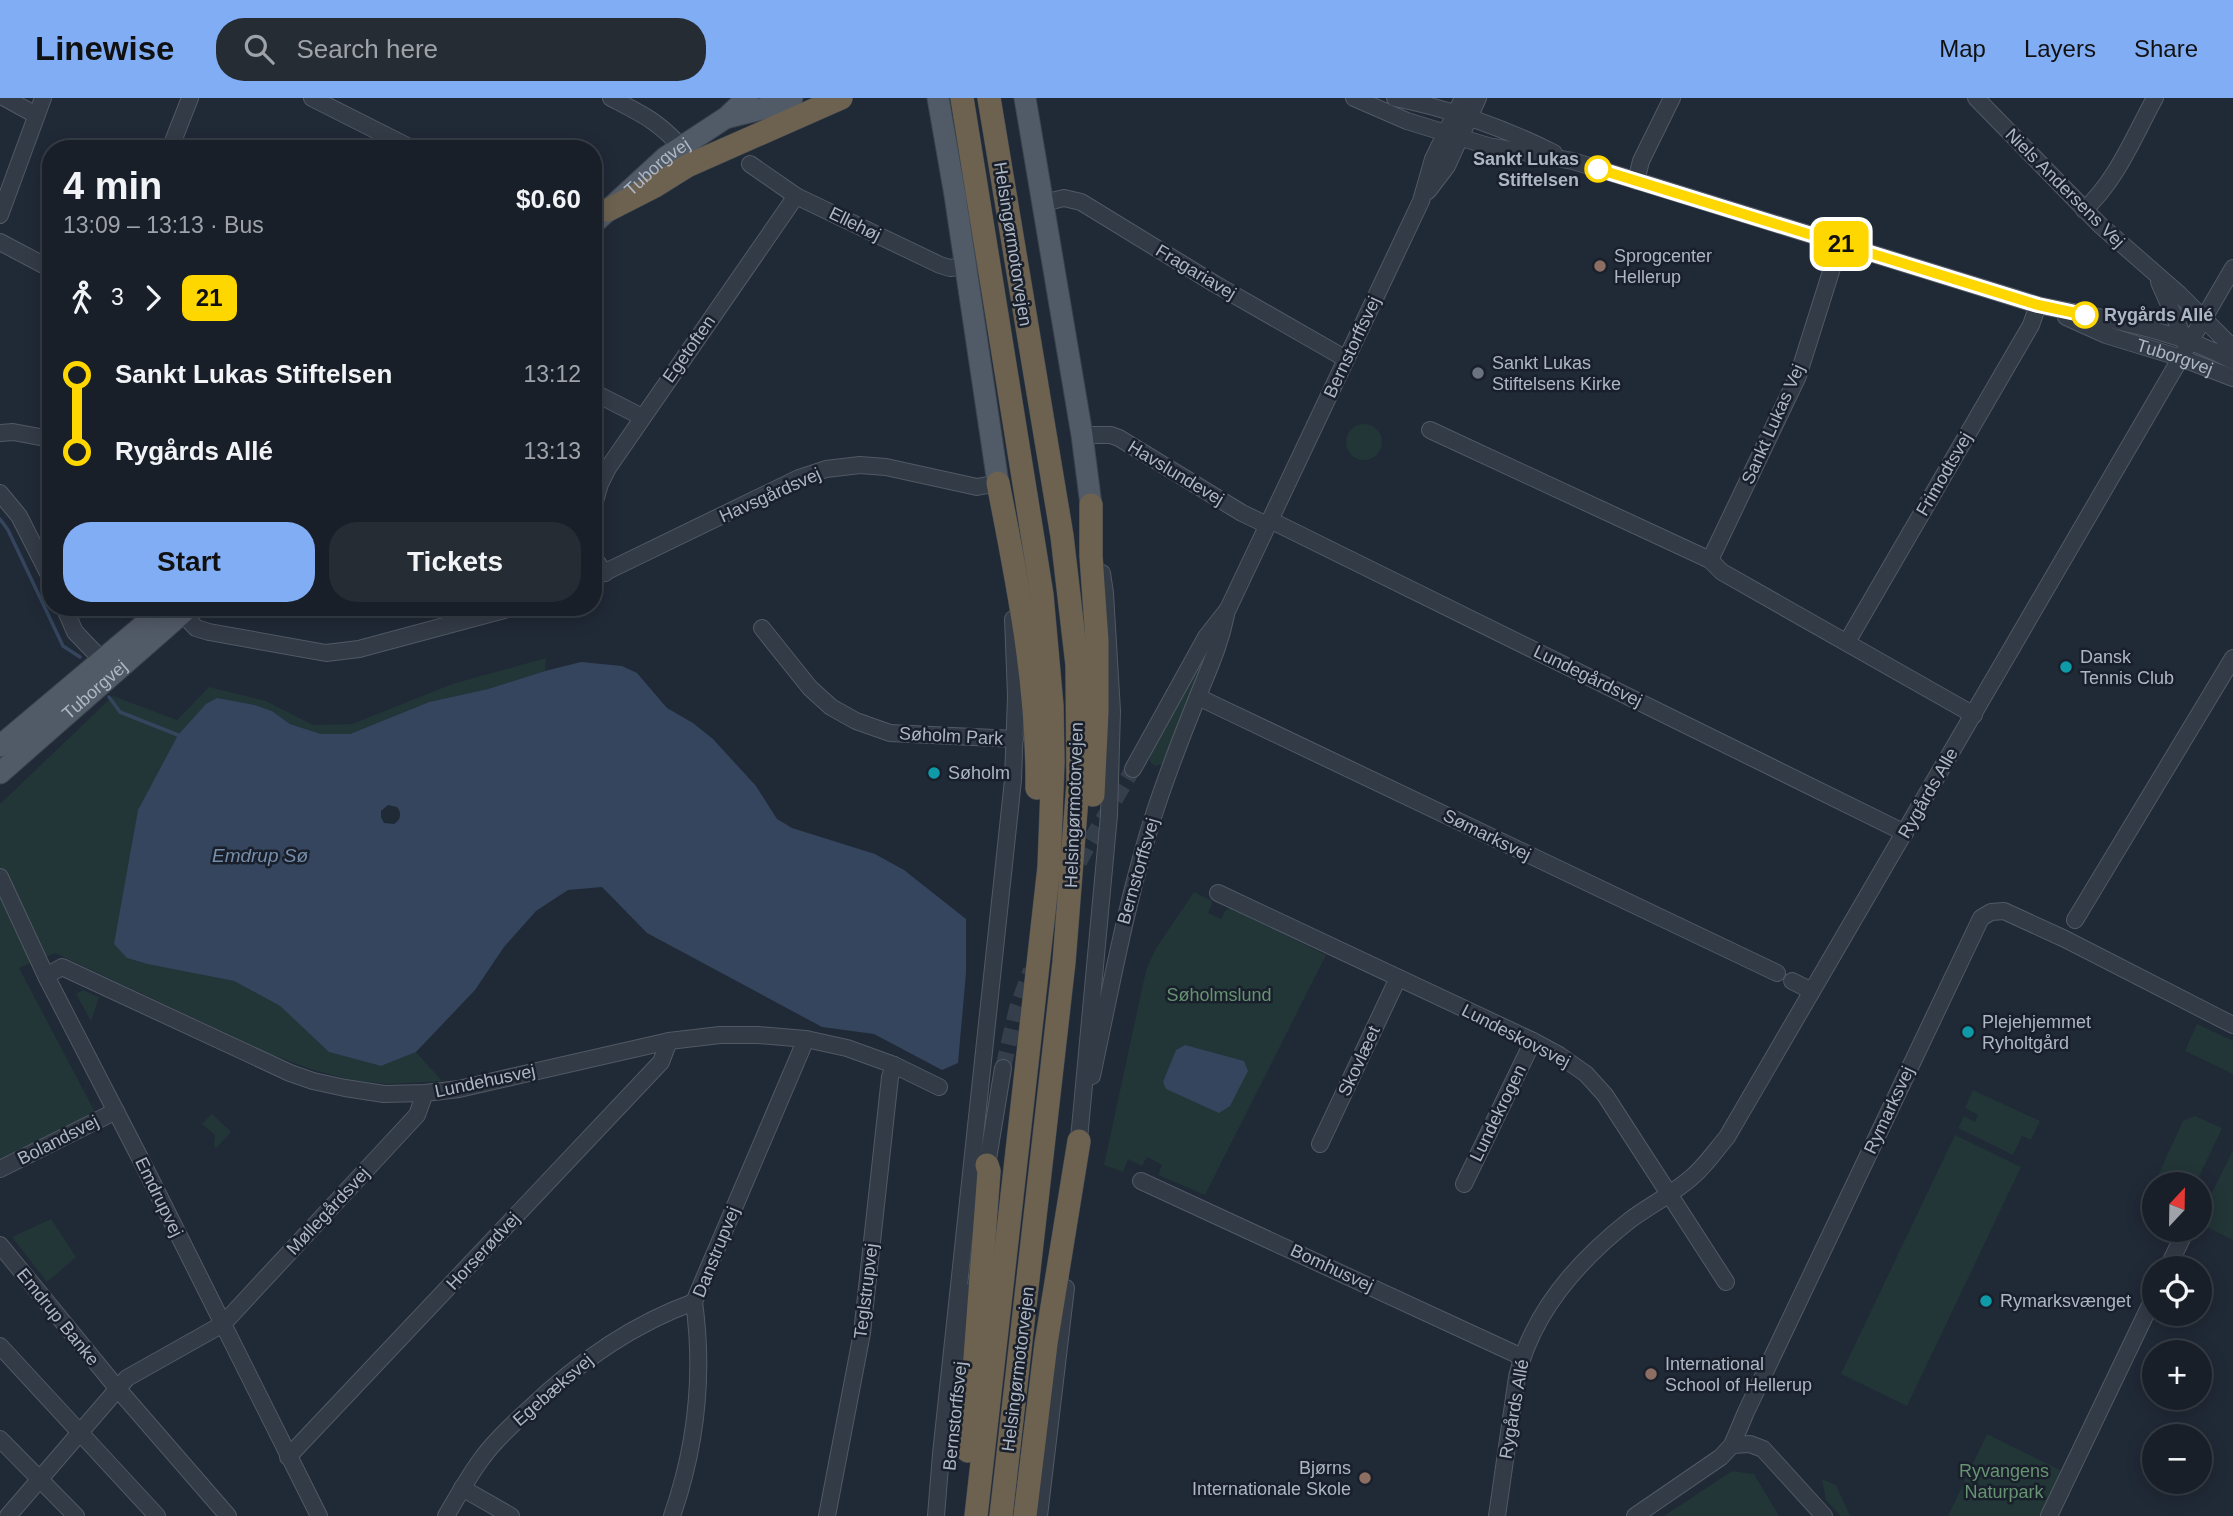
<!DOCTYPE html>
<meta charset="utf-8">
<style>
body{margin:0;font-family:Arial,sans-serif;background:#252c34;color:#f1f3f6;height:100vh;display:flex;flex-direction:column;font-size:26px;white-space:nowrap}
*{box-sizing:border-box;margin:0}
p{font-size:23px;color:#9fa2a8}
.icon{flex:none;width:38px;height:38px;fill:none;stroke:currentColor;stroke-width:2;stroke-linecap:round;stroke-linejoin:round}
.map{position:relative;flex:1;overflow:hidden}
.sheet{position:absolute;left:42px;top:42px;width:560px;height:476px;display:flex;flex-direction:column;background:#181f28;border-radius:28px;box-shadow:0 4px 18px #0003,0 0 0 2px #363d45}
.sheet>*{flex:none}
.badge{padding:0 14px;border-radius:10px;font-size:24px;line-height:46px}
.needle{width:46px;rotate:22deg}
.fabs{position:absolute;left:2142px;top:1074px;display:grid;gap:14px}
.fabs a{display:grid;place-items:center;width:70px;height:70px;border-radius:50%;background:#181f28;box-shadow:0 4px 18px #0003,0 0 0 2px #363d45;font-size:35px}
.map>.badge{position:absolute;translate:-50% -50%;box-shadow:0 0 0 4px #fff}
.legs{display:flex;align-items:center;gap:10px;height:77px;padding:0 21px;font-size:23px}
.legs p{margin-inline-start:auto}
.head{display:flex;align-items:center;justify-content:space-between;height:119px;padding:0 21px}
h1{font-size:38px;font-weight:600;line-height:52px}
.cta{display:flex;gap:14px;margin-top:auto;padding:14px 21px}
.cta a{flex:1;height:80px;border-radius:28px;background:#81adf5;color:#111;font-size:28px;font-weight:600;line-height:80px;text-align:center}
.cta a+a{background:#252c34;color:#f1f3f6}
ul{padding:0 21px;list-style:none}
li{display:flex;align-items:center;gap:24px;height:77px;font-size:26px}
li i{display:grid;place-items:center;width:10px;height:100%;margin:0 9px;background:currentColor}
li i::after{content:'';width:18px;height:18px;margin:-9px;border:5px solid;border-radius:50%;background:#181f28}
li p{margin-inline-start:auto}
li:first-child i{background:linear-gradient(#0000 50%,currentColor 0)}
li:last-child i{background:linear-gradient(currentColor 50%,#0000 0)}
header{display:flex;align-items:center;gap:42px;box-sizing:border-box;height:98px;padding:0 35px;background:#81adf5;color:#111}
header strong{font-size:33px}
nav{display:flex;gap:38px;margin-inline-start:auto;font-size:24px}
.search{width:490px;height:63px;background:#252c34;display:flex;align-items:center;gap:18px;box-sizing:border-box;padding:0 24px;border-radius:28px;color:#9fa2a8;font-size:26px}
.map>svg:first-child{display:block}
.green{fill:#223537}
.water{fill:#34455d;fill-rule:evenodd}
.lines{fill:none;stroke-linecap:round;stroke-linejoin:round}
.stream{stroke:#34455d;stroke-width:3.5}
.minor-tunnel{stroke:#353e4b;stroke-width:16;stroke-dasharray:16 8;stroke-linecap:butt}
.minor-casing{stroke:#515965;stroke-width:18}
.major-casing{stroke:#3d4450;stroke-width:23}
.highway-casing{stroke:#3e4651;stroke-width:24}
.minor{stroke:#333b47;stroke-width:16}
.major{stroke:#515a67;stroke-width:21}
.highway{stroke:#6d6250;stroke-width:23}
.line-1-casing{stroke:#fff;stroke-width:16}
.line-1{stroke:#ffd700;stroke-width:10}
.stop-1-dot{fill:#fff;stroke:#ffd700;stroke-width:3.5}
.education-dot{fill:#8d6e63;stroke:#19202b;stroke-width:2.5}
.worship-dot{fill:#6b7280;stroke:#19202b;stroke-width:2.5}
.culture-dot{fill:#0f9aa8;stroke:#19202b;stroke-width:2.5}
.labels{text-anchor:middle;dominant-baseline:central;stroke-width:5;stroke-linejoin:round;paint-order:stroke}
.stop-label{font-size:18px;font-weight:bold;fill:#adb6c4;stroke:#19202b;text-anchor:end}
.street-label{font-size:18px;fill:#adb6c4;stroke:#19202b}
.poi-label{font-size:18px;fill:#adb6c4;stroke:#19202b;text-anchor:start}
.park-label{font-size:18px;fill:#669371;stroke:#19202b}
.water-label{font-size:19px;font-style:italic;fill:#768dab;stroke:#19202b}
</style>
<header>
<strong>Linewise</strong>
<div class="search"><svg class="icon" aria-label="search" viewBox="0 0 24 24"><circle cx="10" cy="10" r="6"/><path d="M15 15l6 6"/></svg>Search here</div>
<nav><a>Map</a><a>Layers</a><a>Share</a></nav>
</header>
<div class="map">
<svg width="2233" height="1418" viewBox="0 0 2233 1418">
<rect width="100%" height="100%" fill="#202936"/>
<!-- green -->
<g class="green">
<circle cx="1364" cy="344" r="18"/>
<polygon points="1212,541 1163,666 1155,668 1150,664 1150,657"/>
<polygon points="546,560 545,573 488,591 429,604 350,636 322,636 290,626 272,613 255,607 217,601 127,860 147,866 234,883 280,908 330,954 381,968 416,954 442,983 388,986 351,982 310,971 268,955 55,855 19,870 95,1014 0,1062 0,706 113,598 177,622 209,589 266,603 313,627 352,626 452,586"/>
<polygon points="1194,794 1211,802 1212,806 1208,815 1221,821 1226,812 1231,810 1326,857 1205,1097 1158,1077 1162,1067 1147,1059 1142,1068 1128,1061 1123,1074 1104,1067 1146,872 1156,850"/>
<polygon points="83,892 99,899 91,923 76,896"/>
<polygon points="2197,926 2233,943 2233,976 2185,953"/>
<polygon points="1973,992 2040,1023 2031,1042 2022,1038 2013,1057 1958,1030 1964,1018 1975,1024 1978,1017 1965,1010"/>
<polygon points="212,1016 231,1034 216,1050 214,1048 215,1037 202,1026"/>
<polygon points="2195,1018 2222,1030 2195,1087 2158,1087 2156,1082 2183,1023"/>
<polygon points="1955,1037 2021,1069 1907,1308 1841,1276"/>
<polygon points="2233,1052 2233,1142 2200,1126 2200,1119"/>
<polygon points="51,1121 76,1159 47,1184 12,1139"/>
<polygon points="1987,1336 2064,1374 2044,1418 1948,1418"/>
<polygon points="1732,1373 1754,1376 1779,1418 1664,1418"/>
<polygon points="1822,1381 1836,1387 1850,1418 1841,1418 1826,1402"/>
</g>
<!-- water -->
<g class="water">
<path d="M581,564L622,568L637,575L667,610L693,625L713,641L756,688L777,721L792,730L875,756L904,772L966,821V875L958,965L942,972L874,936L822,929L647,835L602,789L568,792L536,813L504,849L475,892L416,954L381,968L329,954L280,908L234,883L147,866L127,860L114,846L138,712L178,637L206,606L217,600L255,607L272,613L290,626L321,636H350L429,604L488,591L545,573ZM388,707L397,709C402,715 401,722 394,726L384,725L381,719V713Z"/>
<polygon points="1185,947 1244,963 1248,973 1230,1008 1219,1015 1166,991 1163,984 1176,952"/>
</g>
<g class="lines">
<!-- stream -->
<g class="stream">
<polyline points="0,421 8,432 63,548 80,559"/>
<polyline points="109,599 120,614 178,637"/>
</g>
<!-- minor-tunnel -->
<g class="minor-tunnel">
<polyline points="1046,828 1089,745 1133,671"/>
<polyline points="1003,970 1017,910 1031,872"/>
</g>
<!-- minor casing -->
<g class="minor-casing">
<g id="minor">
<polyline points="5,0 36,17"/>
<polyline points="312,0 413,51"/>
<path d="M611,0C640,15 658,23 680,48"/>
<path d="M1354,0L1407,23L1488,48L1573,63L2038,207C2104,221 2173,230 2233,263"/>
<path d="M1395,0C1450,11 1504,30 1554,55"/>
<polyline points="1976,0 2100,127 2179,196 2233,250"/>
<polyline points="170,51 190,0"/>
<polyline points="750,66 796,98 940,167 950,170 966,168"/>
<polyline points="1636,83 1641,63 1672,0"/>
<polyline points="1428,93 1447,68 1478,0"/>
<polyline points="1043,105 1064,100 1081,104 1215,186 1346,261"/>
<path d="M2084,112C2117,82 2134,38 2155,0"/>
<polyline points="0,117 43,0"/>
<polyline points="0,144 51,171"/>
<polyline points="2159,184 2187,247"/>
<path id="s1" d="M2066,219L2106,237L2181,260L2233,280"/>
<polyline points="593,294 642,319"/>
<polyline points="1430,332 1710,462 1722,474 1974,617"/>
<polyline points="0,335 13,334 51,341"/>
<polyline points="1082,337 1111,337 1119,340 1242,415 1267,427"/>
<polyline points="0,395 19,418 51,481"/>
<polyline points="593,410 600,386 608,370 796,98"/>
<polyline points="1270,422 1905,735"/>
<polyline points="593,459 605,475"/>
<polyline points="1710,462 1798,278 1840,145"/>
<polyline points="593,480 799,380 826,371 860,367 886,369 977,389 998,385 1000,394"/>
<polyline points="64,509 75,534 102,562 106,570"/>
<polyline points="182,515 196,530 209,534 326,555 359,551 515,509"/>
<polyline points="762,530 810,590 831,609 856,623 890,635 1015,641"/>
<polyline points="1847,544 2031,227 2038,207"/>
<polyline points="1198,599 1777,875"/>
<polyline points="1133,671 1206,539 1228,511 1421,103 1433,61 1463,0"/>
<polyline points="0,779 46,878 140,1060 319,1418"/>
<polyline points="1218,795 1533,943 1559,957 1586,976 1605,997 1726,1184"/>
<polyline points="2075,822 2233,560"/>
<polyline points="46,878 62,869 290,975 313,983 345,990 384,996 425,995 459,991 669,943 720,937 758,937 806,941 847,950 894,967 939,989"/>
<polyline points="1792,883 1812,893"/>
<path d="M1092,978C1111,889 1127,800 1155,713C1168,674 1183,635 1198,598C1209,570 1220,547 1226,517"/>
<polyline points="1320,1046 1398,880"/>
<polyline points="1078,1052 1109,717 1112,613 1105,495 1102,475"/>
<polyline points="0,1071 116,1013"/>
<polyline points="981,1075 987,1067 1003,970"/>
<polyline points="1141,1083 1522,1259"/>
<polyline points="1464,1086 1533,943"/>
<polyline points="0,1147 117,1290 228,1418"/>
<polyline points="2167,1171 2186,1132"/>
<polyline points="0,1248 157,1418"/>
<polyline points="956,1311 969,1194"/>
<polyline points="0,1341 76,1418"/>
<polyline points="1732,1347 1750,1346 1763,1351 1824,1418"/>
<polyline points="288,1359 661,964 669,943"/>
<polyline points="462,1390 511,1418"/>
<polyline points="8,1418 127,1280 223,1226 417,1017 425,995"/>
<path d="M446,1418C458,1398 469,1377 483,1359C495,1342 513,1326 528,1312C577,1265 630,1227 694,1204"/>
<path d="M672,1418C696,1349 704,1276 694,1204L806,941"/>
<polyline points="827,1418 862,1235 890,979 894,967"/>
<polyline points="936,1418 941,1356 1013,682 1016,598 1013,521"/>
<polyline points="1039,1418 1066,1190"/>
<path d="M1497,1418L1517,1279C1532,1215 1579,1162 1630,1122C1650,1107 1673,1096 1692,1079C1705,1068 1716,1052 1727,1039L2233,170"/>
<polyline points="1635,1418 1721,1359 1732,1347 1746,1314 1981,820 1991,814 2004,813 2065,841 2233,927"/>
<polyline points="2049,1418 2154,1199"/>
</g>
</g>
<!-- major casing -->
<g class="major-casing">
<g id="major">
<polyline points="938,0 955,97 998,385"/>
<polyline points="1025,0 1082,337 1091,407"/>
<polyline points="729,19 762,11 792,0"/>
<path id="s2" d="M593,126L666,59L727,19L747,0"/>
<polyline points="0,648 165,509"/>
<path id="s3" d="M0,675L189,509"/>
</g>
</g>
<!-- highway casing -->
<g class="highway-casing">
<g id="highway">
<polyline points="962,0 1042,497 1052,608 1053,664 1049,769 976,1418"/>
<polyline points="989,0 1062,438 1077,567 1078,686 1064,864 1001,1418"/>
<polyline points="608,112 655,88 687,68 841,0"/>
<path d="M998,385C1018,486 1038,587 1037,690"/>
<polyline points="1091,407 1091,458 1097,542 1097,614 1093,697"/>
<polyline points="968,1353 989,1073 987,1067"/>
<polyline points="1025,1418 1046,1246 1079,1043"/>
</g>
</g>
<!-- minor -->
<use href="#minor" class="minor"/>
<!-- major -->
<use href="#major" class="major"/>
<!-- highway -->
<use href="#highway" class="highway"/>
</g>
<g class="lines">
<!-- line-1 casing -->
<g class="line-1-casing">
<polyline id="line-1" points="1598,71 2038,207 2085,217"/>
</g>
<!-- line-1 -->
<use href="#line-1" class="line-1"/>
</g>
<!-- markers -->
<g class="stop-1-dot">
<circle cx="1598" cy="71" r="12"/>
<circle cx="2085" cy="217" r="12"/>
</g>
<g class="education-dot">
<circle cx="1600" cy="168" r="7"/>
<circle cx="1651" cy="1276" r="7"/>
<circle cx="1365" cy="1380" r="7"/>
</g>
<circle class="worship-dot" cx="1478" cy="275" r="7"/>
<g class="culture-dot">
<circle cx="2066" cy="569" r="7"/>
<circle cx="934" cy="675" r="7"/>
<circle cx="1968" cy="934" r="7"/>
<circle cx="1986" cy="1203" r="7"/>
</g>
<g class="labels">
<!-- stop labels -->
<g class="stop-label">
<text x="1579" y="61">Sankt Lukas<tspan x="1579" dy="21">Stiftelsen</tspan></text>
<text x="2104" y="217" text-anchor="start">Rygårds Allé</text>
</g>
<!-- street labels -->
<g class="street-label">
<text stroke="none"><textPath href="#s2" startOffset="86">Tuborgvej</textPath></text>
<text transform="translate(2065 90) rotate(45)">Niels Andersens Vej</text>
<text transform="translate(855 126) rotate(26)">Ellehøj</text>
<text transform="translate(1013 146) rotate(81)">Helsingørmotorvejen</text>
<text transform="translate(1196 174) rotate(31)">Fragariavej</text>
<text transform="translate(1352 249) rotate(-65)">Bernstorffsvej</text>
<text transform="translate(689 251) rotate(-55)">Egetoften</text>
<text stroke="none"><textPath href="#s1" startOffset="116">Tuborgvej</textPath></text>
<text transform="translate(1773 326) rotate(-66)">Sankt Lukas Vej</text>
<text transform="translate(1176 375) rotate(31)">Havslundevej</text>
<text transform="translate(1944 376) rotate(-60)">Frimodtsvej</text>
<text transform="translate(770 397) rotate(-24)">Havsgårdsvej</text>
<text transform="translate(1588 578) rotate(26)">Lundegårdsvej</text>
<text stroke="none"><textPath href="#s3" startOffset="126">Tuborgvej</textPath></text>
<text transform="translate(951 638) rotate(3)">Søholm Park</text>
<text transform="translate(1928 695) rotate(-60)">Rygårds Alle</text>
<text transform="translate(1074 707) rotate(-88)">Helsingørmotorvejen</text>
<text transform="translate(1487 737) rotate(26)">Sømarksvej</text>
<text transform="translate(1138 773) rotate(-74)">Bernstorffsvej</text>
<text transform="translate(1516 938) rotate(27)">Lundeskovsvej</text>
<text transform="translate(1359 963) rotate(-65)">Skovlæet</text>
<text transform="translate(485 983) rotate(-12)">Lundehusvej</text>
<text transform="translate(1889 1012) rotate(-65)">Rymarksvej</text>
<text transform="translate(1498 1015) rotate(-64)">Lundekrogen</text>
<text transform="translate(58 1042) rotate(-27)">Bolandsvej</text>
<text transform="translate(159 1099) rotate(64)">Emdrupvej</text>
<text transform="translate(328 1113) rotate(-47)">Møllegårdsvej</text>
<text transform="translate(483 1153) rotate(-47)">Horserødvej</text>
<text transform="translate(716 1154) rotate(-68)">Danstrupvej</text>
<text transform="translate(1332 1170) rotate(25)">Bomhusvej</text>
<text transform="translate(866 1193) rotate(-83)">Teglstrupvej</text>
<text transform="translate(58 1219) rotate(51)">Emdrup Banke</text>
<text transform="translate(1018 1271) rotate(-83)">Helsingørmotorvejen</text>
<text transform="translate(553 1292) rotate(-41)">Egebæksvej</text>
<text transform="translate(1514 1311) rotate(-80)">Rygårds Allé</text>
<text transform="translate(955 1318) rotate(-84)">Bernstorffsvej</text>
</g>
<!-- poi labels -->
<g class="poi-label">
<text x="1614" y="158">Sprogcenter<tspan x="1614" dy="21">Hellerup</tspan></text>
<text x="1492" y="265">Sankt Lukas<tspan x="1492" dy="21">Stiftelsens Kirke</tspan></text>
<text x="2080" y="559">Dansk<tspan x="2080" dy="21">Tennis Club</tspan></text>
<text x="948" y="675">Søholm</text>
<text x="1982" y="924">Plejehjemmet<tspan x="1982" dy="21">Ryholtgård</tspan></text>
<text x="2000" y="1203">Rymarksvænget</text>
<text x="1665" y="1266">International<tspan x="1665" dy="21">School of Hellerup</tspan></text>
<text x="1351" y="1370" text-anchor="end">Bjørns<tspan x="1351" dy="21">Internationale Skole</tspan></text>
</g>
<!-- park labels -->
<g class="park-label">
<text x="1219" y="897">Søholmslund</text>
<text x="2004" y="1373">Ryvangens<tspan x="2004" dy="21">Naturpark</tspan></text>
</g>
<!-- water labels -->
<g class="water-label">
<text x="260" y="757">Emdrup Sø</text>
</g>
</g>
</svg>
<div class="fabs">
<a><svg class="needle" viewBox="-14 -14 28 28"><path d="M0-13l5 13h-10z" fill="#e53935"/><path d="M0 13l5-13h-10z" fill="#9fa2a8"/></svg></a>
<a><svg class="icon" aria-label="locate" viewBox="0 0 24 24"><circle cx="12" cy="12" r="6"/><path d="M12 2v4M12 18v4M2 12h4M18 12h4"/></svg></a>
<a>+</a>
<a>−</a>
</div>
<b class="badge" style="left:1841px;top:146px;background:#ffd700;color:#111">21</b>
<section class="sheet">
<div class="head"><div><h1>4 min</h1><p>13:09 – 13:13 · Bus</p></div><b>$0.60</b></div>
<div class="legs"><svg class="icon" aria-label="walk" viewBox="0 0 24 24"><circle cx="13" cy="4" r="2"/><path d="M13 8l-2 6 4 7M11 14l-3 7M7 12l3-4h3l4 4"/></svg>3<svg class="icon" aria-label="forward" viewBox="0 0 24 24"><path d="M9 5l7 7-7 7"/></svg><b class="badge" style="background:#ffd700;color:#111">21</b></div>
<ul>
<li><i style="color:#ffd700"></i><b>Sankt Lukas Stiftelsen</b><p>13:12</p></li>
<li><i style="color:#ffd700"></i><b>Rygårds Allé</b><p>13:13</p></li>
</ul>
<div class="cta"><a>Start</a><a>Tickets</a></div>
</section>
</div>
